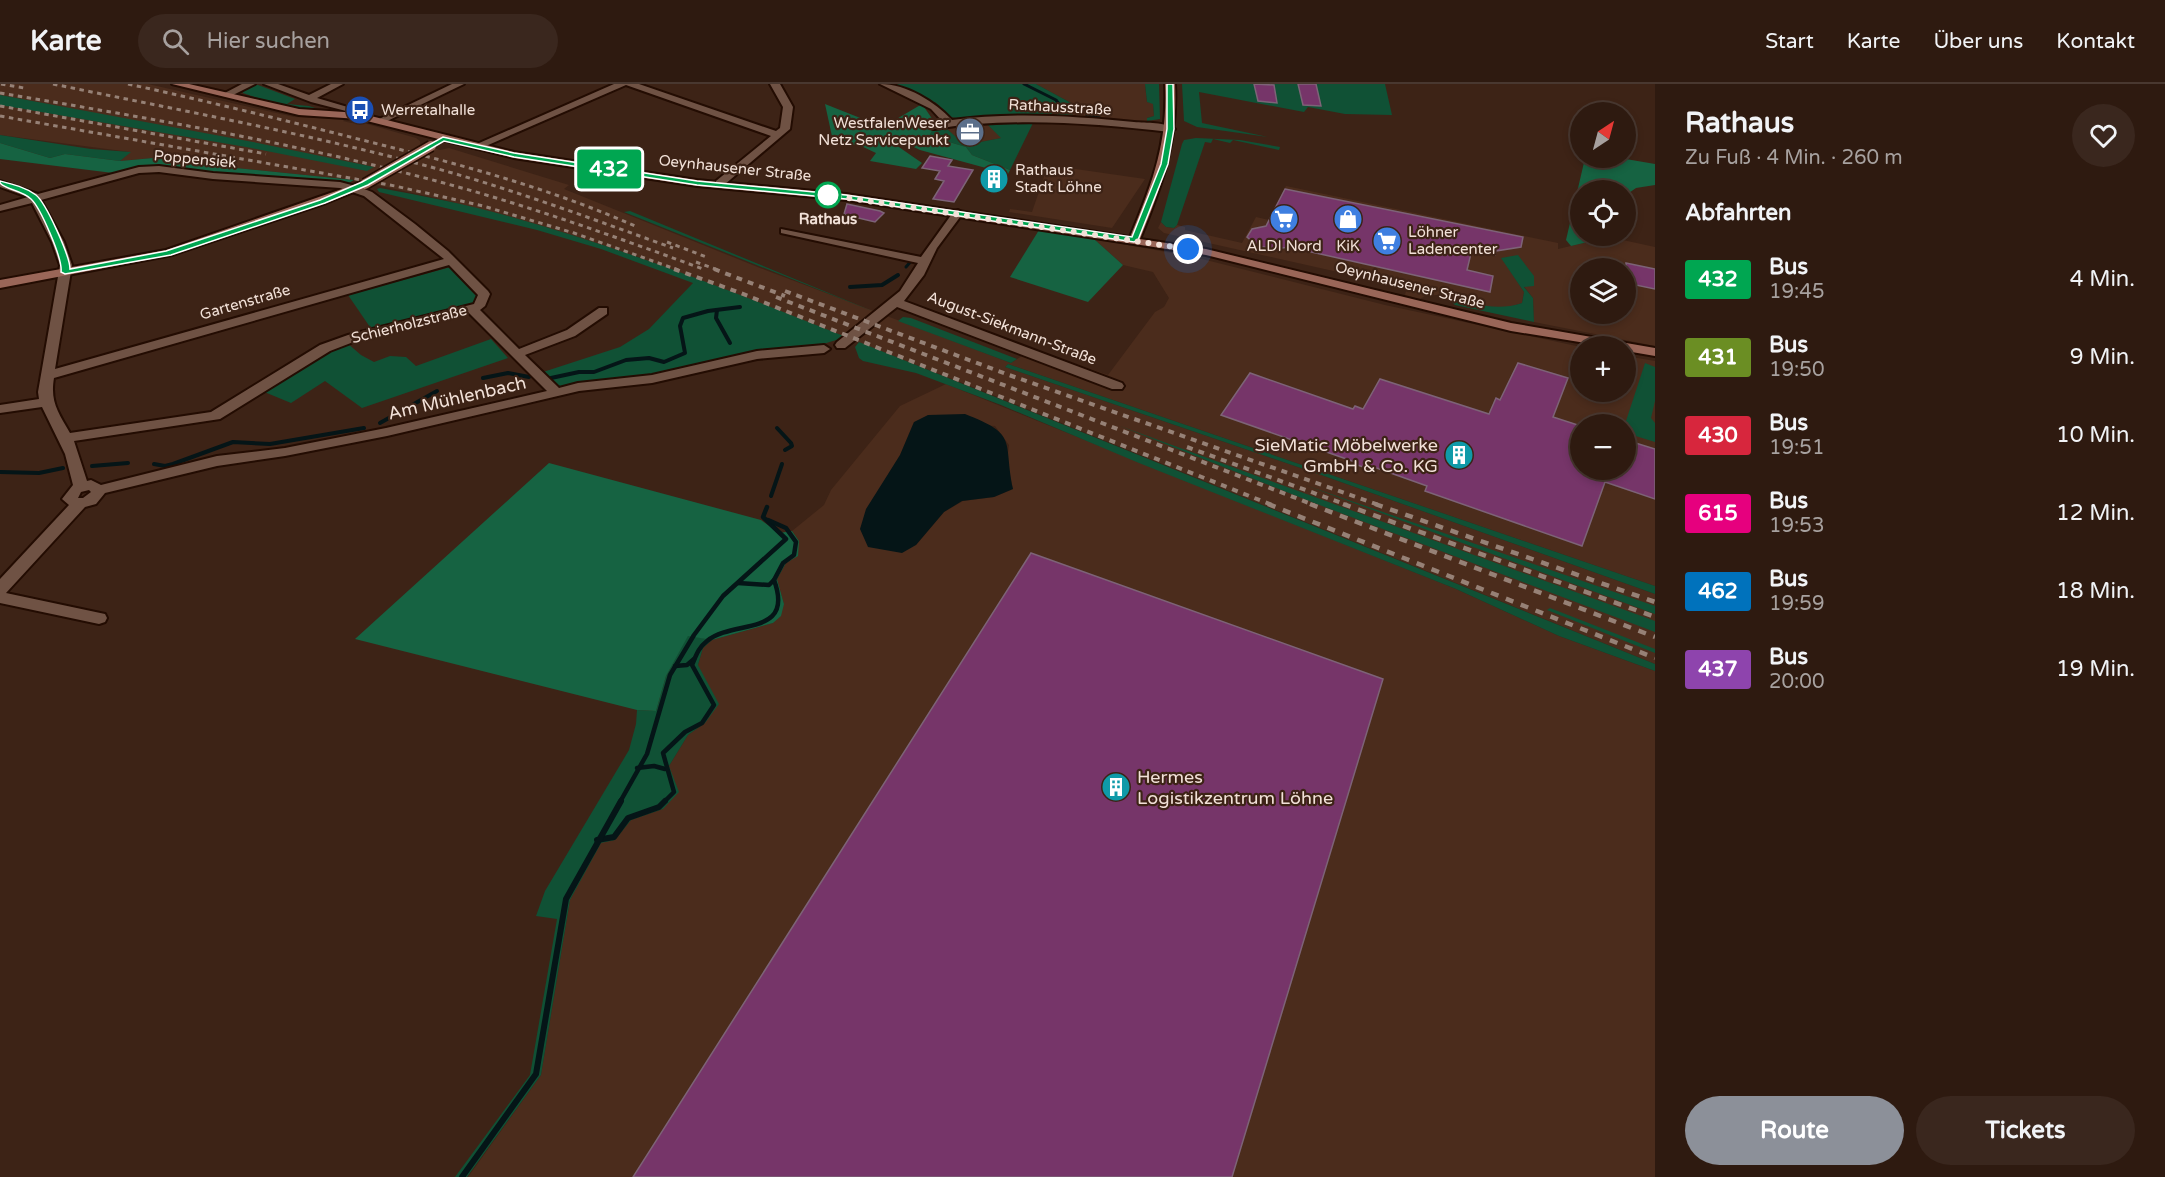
<!DOCTYPE html>
<html lang="de">
<meta charset="utf-8">
<style>
body{margin:0;font-family:"Varela Round",sans-serif;background:#3a271e;color:#f1f3f6;height:100vh;display:flex;flex-direction:column;font-size:22px;white-space:nowrap}
*{box-sizing:border-box;margin:0}
p{font-size:20px;color:#a7a19f}
.icon{flex:none;width:33px;height:33px;fill:none;stroke:currentColor;stroke-width:2;stroke-linecap:round;stroke-linejoin:round}
.map{position:relative;flex:1;overflow:hidden}
.sheet{display:flex;flex-direction:column;background:#2e1a10;width:510px}
.sheet>*{flex:none}
.badge{padding:0 12px;border-radius:4px;font-size:21px;line-height:39px}
.needle{width:39px;rotate:36deg}
.tools{position:absolute;left:1570px;top:18px;display:grid;gap:12px}
.tools a{display:grid;place-items:center;width:66px;height:66px;border-radius:50%;background:#2e1a10;box-shadow:0 3px 9px #0003,0 0 0 2px #493830;font-size:30px}
.you{position:absolute;width:30px;height:30px;margin:-15px;border:4px solid #fff;border-radius:50%;background:#1a73e8;box-shadow:0 0 0 9px #1a73e833}
.map>.badge{position:absolute;translate:-50% -50%;box-shadow:0 0 0 3px #fff}
h2{padding:0 30px;font-size:22px;line-height:54px}
.round{display:grid;place-items:center;flex:none;width:63px;height:63px;border-radius:32px;background:#3a271e}
.summary{display:flex;align-items:center;justify-content:space-between;height:102px;padding:0 30px}
h1{font-size:28px;font-weight:700;line-height:45px}
.button{display:flex;gap:12px;margin-top:auto;padding:12px 30px}
.button a{flex:1;height:69px;border-radius:36px;background:#8c9099;color:#fff;font-size:24px;font-weight:700;line-height:69px;text-align:center}
.button a+a{background:#3a271e;color:#f1f3f6}
ul{padding:0;list-style:none}
li{display:flex;align-items:center;gap:18px;height:78px;padding:0 30px}
li div{flex:1}
li b{display:block;font-size:22px}
li em{font-style:normal}
li .badge{min-width:66px;font-weight:700;text-align:center}
header{display:flex;align-items:center;gap:36px;box-sizing:border-box;height:84px;padding:0 30px;background:#2e1a10;border-bottom:2px solid #493830}
header strong{font-size:28px}
nav{display:flex;gap:33px;margin-inline-start:auto;font-size:21px}
.search{width:420px;height:54px;background:#3a271e;display:flex;align-items:center;gap:15px;box-sizing:border-box;padding:0 21px;border-radius:33px;color:#a7a19f;font-size:22px}
main{display:flex;flex:1;min-height:0}
.map>svg:first-child{display:block}
.built{fill:#4b2c1c;fill-rule:evenodd}
.green{fill:#105135}
.forest{fill:#166342}
.water{fill:#051517}
.lines{fill:none;stroke-linecap:round;stroke-linejoin:round}
.stream-far3{stroke:#051517;stroke-width:3}
.stream-far2{stroke:#051517;stroke-width:4}
.stream-far1{stroke:#051517;stroke-width:4.5}
.stream{stroke:#051517;stroke-width:6}
.building{fill:#763569;stroke:#7d6377;stroke-width:1.5}
.minor-casing{stroke:#230c02;stroke-width:4}
.secondary-casing{stroke:#230c02;stroke-width:4}
.minor{fill:#6f5244;fill-rule:evenodd}
.secondary{fill:#9a6658;fill-rule:evenodd}
.rail-far2{stroke:#968176;stroke-width:3;stroke-dasharray:4.5 4.5;stroke-linecap:butt}
.rail-far1{stroke:#968176;stroke-width:4;stroke-dasharray:6 6;stroke-linecap:butt}
.rail{stroke:#968176;stroke-width:4.5;stroke-dasharray:8 8;stroke-linecap:butt}
.secondary-bridge-casing{stroke:#230c02;stroke-width:13;stroke-linecap:butt}
.secondary-bridge{stroke:#9a6658;stroke-width:10}
.line{fill:#00a651;stroke:#fff;stroke-width:1.5}
.walk{stroke:#f2e1d8;stroke-width:6;stroke-dasharray:0 10.8}
.stop-dot{fill:#fff;stroke:#00a651;stroke-width:3}
.labels{text-anchor:middle;dominant-baseline:central;stroke-width:4.5;stroke-linejoin:round;paint-order:stroke}
.far-street-label{font-size:15px;fill:#f2e1d8;stroke:#3d2316}
.far-poi-label{font-size:15px;fill:#f2e1d8;stroke:#3d2316;text-anchor:start}
.far-stop-label{font-size:15px;font-weight:bold;fill:#f2e1d8;stroke:#3d2316}
.street-label{font-size:18px;fill:#f2e1d8;stroke:#3d2316}
.poi-label{font-size:18px;fill:#f2e1d8;stroke:#3d2316;text-anchor:end}
</style>
<header>
<strong>Karte</strong>
<div class="search"><svg class="icon" aria-label="search" viewBox="0 0 24 24"><circle cx="10" cy="10" r="6"/><path d="M15 15l6 6"/></svg>Hier suchen</div>
<nav><a>Start</a><a>Karte</a><a>Über uns</a><a>Kontakt</a></nav>
</header>
<main>
<div class="map">
<svg width="1655" height="1093" viewBox="0 0 1655 1093">
<rect width="100%" height="100%" fill="#3d2316"/>
<!-- built -->
<g class="built">
<path d="M0,0H148L294,33L345,35L343,37L351,39L360,38L416,54L420,57V60L440,66L449,64L569,101L564,105L760,184L1011,279L1033,265L1108,291L1155,228L1164,223L1169,214L1153,188L1123,181L1094,155L1194,173L1385,221L1581,263V308H1626V272L1655,277V502L1008,280L1005,283L1324,392L1655,510V580L983,307L638,173L571,151L444,116L354,96L236,84L164,73L120,77L130,68L0,51ZM1581,340H1626V386H1581Z"/>
<polygon points="1036,0 1145,0 1147,18 1153,19 1154,32 1147,34 1147,37 1126,39 1072,35 1073,20"/>
<polygon points="987,40 1002,54 964,61 947,45"/>
<polygon points="1048,81 1145,95 1112,144 1009,128 1010,125 1032,128"/>
<path d="M1286,102L1558,159V165L1609,153L1655,163V262L1534,238L1533,214L1502,174L1524,208L1522,219L1507,224H1491L1437,211L1425,212L1420,215L1405,211L1406,207L1400,202L1164,149L1158,144L1161,138L1166,143L1174,144L1177,141L1185,143V146L1242,159L1256,133L1269,136ZM1581,184H1626V230H1581Z"/>
<path d="M946,300L1456,505L1559,552L1655,587V1093H468L541,991L570,816L601,758L615,756L631,736L663,725L669,682L688,651L705,639L698,581L703,564L712,556L773,539L784,520L777,495L799,457L792,447L824,421L831,406L900,322ZM914,338L995,342L1009,361L1007,377L1013,405L994,413L963,417L944,428L916,461L884,398L900,371Z"/>
</g>
<!-- green -->
<g class="green">
<polygon points="896,0 1036,0 1073,20 1072,35 1014,31 956,34 951,33 935,18 933,19"/>
<polygon points="1145,0 1159,0 1160,35 1147,37 1147,34 1154,32 1153,20 1147,18"/>
<polygon points="1182,0 1385,0 1392,31 1345,30 1308,23 1304,28 1199,8 1202,39 1268,53 1197,43 1184,37"/>
<polygon points="251,1 258,1 295,15 287,20 309,22 321,26 281,22 243,9 243,6"/>
<polygon points="0,11 253,58 374,83 367,87 246,63 0,21"/>
<polygon points="1033,39 1010,86 972,71 966,63 929,52 932,47 947,45 965,61 1001,54 987,40"/>
<polygon points="0,51 91,65 131,68 120,77 65,70 50,74 0,59"/>
<polygon points="1196,54 1240,56 1280,63 1279,66 1233,56 1230,59 1213,55 1211,59 1205,58 1177,141 1174,144 1166,143 1161,138 1182,60 1184,56"/>
<path d="M380,104C423,112 466,120 508,132C623,164 735,208 846,253L810,264L733,272L646,294L563,303L553,302L540,289L620,263L649,245L693,199L601,165L537,146L379,108L377,105Z"/>
<polygon points="630,127 877,229 624,128"/>
<path d="M1518,171L1534,192V202L1524,203L1533,214L1534,238L1455,221L1446,213C1472,219 1496,228 1522,219L1524,208L1501,174Z"/>
<polygon points="454,182 481,210 477,220 372,246 348,211"/>
<polygon points="903,233 911,234 1017,275 1011,279 898,237"/>
<polygon points="491,255 508,274 362,324 325,297 291,319 262,307 330,266 347,259 361,271 374,278 390,272 406,273 416,282"/>
<polygon points="859,258 1655,580 1655,587 1559,552 1456,505 1139,379 1001,321 916,289 863,277 859,274 855,263"/>
<polygon points="1645,279 1655,283 1655,317 1651,334 1655,339 1655,358 1626,349 1625,340"/>
<polygon points="1008,280 1655,502 1655,510 1324,392 1005,283"/>
<polygon points="1120,342 1655,537 1655,548 1317,420"/>
<polygon points="1305,401 1655,522 1655,530"/>
<polygon points="1550,524 1655,565 1655,569 1547,526"/>
<polygon points="688,551 712,556 703,564 698,581 719,620 705,639 688,651 669,682 679,708 663,725 631,736 615,756 601,759 570,816 541,991 467,1093 455,1093 530,991 557,835 536,832 545,807 629,666 636,640 637,626 656,627 666,592"/>
</g>
<!-- forest -->
<g class="forest">
<polygon points="825,20 883,43 922,20 933,36 927,41 932,47 929,52 966,63 972,71 1010,86 1008,90 920,66 899,56 895,58 896,61 922,79 916,85 870,77 876,69 861,62 833,57"/>
<polygon points="0,59 50,74 65,70 120,77 164,73 236,84 354,96 347,100 153,83 113,89 0,75"/>
<polygon points="1585,74 1620,74 1655,80 1655,101 1636,104 1626,111 1626,106 1581,106 1581,152 1609,153 1571,162 1566,156"/>
<polygon points="1039,146 1094,155 1123,181 1088,218 1010,193"/>
<polygon points="549,379 761,436 779,449 792,447 799,457 798,472 786,479 777,495 784,520 781,532 773,539 712,556 688,552 666,592 656,627 637,626 355,555"/>
</g>
<!-- water -->
<path class="water" d="M965,330C1019,351 1003,356 1013,405L994,413L962,417L944,428L916,461L902,469L868,463L860,445L866,425L900,371L914,338L928,331Z"/>
<g class="lines">
<!-- stream-far3 -->
<g class="stream-far3">
<polyline points="1024,0 1056,16 1062,24 1072,27"/>
<polyline points="1087,31 1099,33"/>
<polyline points="906,183 912,176"/>
</g>
<!-- stream-far2 -->
<g class="stream-far2">
<polyline points="850,203 882,201 898,191"/>
<polyline points="717,226 716,234 730,259"/>
<polyline points="483,294 508,289 529,293"/>
<polyline points="551,294 579,288 594,288 626,276 649,274 664,278 685,269 680,242 683,234 708,227 740,223"/>
<polyline points="380,339 437,307"/>
<polyline points="777,344 791,359 792,362 785,366"/>
<polyline points="154,380 165,382 173,380 233,358 270,360 364,344"/>
<polyline points="92,382 128,379"/>
<polyline points="0,388 39,389 63,384"/>
<polyline points="771,412 782,380"/>
</g>
<!-- stream-far1 -->
<g class="stream-far1">
<polyline points="738,499 769,501 774,496"/>
<polyline points="675,582 687,581 694,575"/>
<polyline points="637,684 654,682 665,685"/>
<polyline points="620,718 647,670 670,591 694,551 723,512 786,455 763,433 767,423"/>
<path d="M664,718L674,708L663,669L685,648L702,639L714,621L692,581C696,572 698,564 707,557C734,535 795,553 774,496L783,479L794,471L796,458L786,444L768,436"/>
</g>
<!-- stream -->
<g class="stream">
<polyline points="597,756 614,753 628,734 659,723 665,717"/>
<polyline points="462,1093 536,990 566,815 621,717"/>
</g>
</g>
<!-- building -->
<g class="building">
<polygon points="1254,0 1274,1 1277,19 1258,17"/>
<polygon points="1298,0 1316,0 1321,22 1303,21"/>
<polygon points="930,72 952,76 948,82 973,86 954,118 933,115 944,97 935,95 940,87 922,84"/>
<polygon points="1285,105 1523,153 1521,163 1496,167 1495,171 1472,165 1467,186 1493,192 1490,208 1289,163 1275,165 1258,162 1247,153 1252,145 1266,142"/>
<polygon points="847,120 880,127 884,129 875,138 850,132 844,130"/>
<polygon points="1626,179 1655,185 1655,205 1626,199"/>
<polygon points="1518,279 1568,294 1553,333 1581,342 1581,386 1626,386 1626,356 1655,365 1655,415 1605,398 1582,462 1425,407 1427,402 1371,382 1370,385 1354,380 1355,378 1221,331 1250,289 1353,325 1355,322 1363,325 1380,295 1489,330 1496,314 1500,316"/>
<polygon points="1031,469 1383,595 1232,1093 633,1093"/>
</g>
<g class="lines">
<!-- minor casing -->
<g class="minor-casing">
<g id="minor">
<polygon points="242,0 255,0 229,13 221,11"/>
<polygon points="264,0 278,0 309,11 331,0 343,0 317,14 351,24 346,27 311,18"/>
<polygon points="452,0 464,0 383,39 375,37"/>
<polygon points="614,0 639,0 776,47 780,44 783,23 770,0 780,0 793,23 790,45 724,101 716,101 716,97 771,52 626,1 479,65 470,63"/>
<path d="M880,0C907,0 935,18 952,36C1012,28 1074,32 1134,38C1146,39 1166,38 1175,45L1170,48C1091,39 1013,33 934,45L931,44V40L943,38L931,25Z"/>
<path d="M159,82L213,89L340,98L359,103L372,108L415,140L448,167L488,207L490,210L485,222L480,226L519,265L567,246L599,224H607V230L575,252L525,271L559,304L578,299L652,291L757,267L824,261L830,265L824,269L757,275L652,299L579,307L387,352L285,372L217,382L105,409L96,420L85,423L6,509L105,530L107,534L105,538L99,540L0,519V495L69,421L62,415L73,401L65,370L42,323L0,329V321L39,315L38,308L60,181L52,158L32,119L0,127V121L28,113L0,103V97L38,110L139,83ZM159,88L213,95L340,104L364,112L444,175L55,285L72,181L64,158L41,116L139,89ZM449,181L478,211L474,220L348,251L320,261L211,328L70,349C58,328 50,318 54,294ZM468,228L547,307L386,344L285,364L217,372L101,401L91,396L87,397L74,357L220,335L330,267L356,257ZM89,406L91,408L83,414H78L81,408Z"/>
<polygon points="958,126 963,129 937,164 924,191 904,217 1122,299 1124,302 1122,305 1112,305 897,223 845,264 837,264 835,261 837,258 900,207 918,179 781,149 781,145 921,173 954,127"/>
</g>
</g>
<!-- secondary casing -->
<g class="secondary-casing">
<g id="secondary">
<path d="M172,0H189L299,25L359,29L514,68L697,96L846,110L1130,153C1152,100 1168,59 1165,0H1175C1178,59 1162,101 1140,155L1206,165L1511,239L1655,264V272L1626,267V262H1604L1511,247L1206,171L846,116L697,102L514,74L359,35L299,31Z"/>
<polygon points="365,97 370,100 369,102 326,119 172,171 0,204 0,196 166,166"/>
</g>
</g>
<!-- minor -->
<use href="#minor" class="minor"/>
<!-- secondary -->
<use href="#secondary" class="secondary"/>
<!-- rail-far2 -->
<g class="rail-far2">
<polyline points="1,0 24,4"/>
<path d="M53,0C178,26 304,49 427,82C510,104 592,135 673,164"/>
<path d="M128,0C206,17 284,36 362,56C455,79 547,103 635,142"/>
<path d="M0,9C148,34 295,59 440,98C530,122 616,153 703,185"/>
<polyline points="0,22 266,70"/>
<polyline points="0,32 395,102 483,122 574,149 678,186"/>
<polyline points="667,158 709,174"/>
<polyline points="696,178 718,186"/>
</g>
<!-- rail-far1 -->
<g class="rail-far1">
<polyline points="674,185 738,208 1272,421"/>
<polyline points="714,185 785,212"/>
<polyline points="785,207 1009,291 1379,421"/>
<polyline points="776,213 1314,421"/>
<polyline points="1187,363 1347,421"/>
</g>
<!-- rail -->
<g class="rail">
<polyline points="1268,420 1655,574"/>
<polyline points="1310,420 1655,553"/>
<polyline points="1343,420 1655,533"/>
<polyline points="1375,420 1655,518"/>
</g>
<!-- secondary-bridge casing -->
<g class="secondary-bridge-casing">
<polyline id="secondary-bridge" points="365,100 431,62"/>
</g>
<!-- secondary-bridge -->
<use href="#secondary-bridge" class="secondary-bridge"/>
</g>
<!-- line -->
<path class="line" d="M1167,0H1173L1174,45L1168,80L1138,156L1134,158L846,115L697,101L514,73L444,57L368,101L325,119L171,171L65,190L61,188C63,175 40,123 31,115C21,106 6,106 0,99V97C12,100 25,103 36,111C46,119 70,172 70,185L166,167L320,116L362,98L443,53L514,69L697,97L846,111L1132,153L1161,80L1167,45Z"/>
<g class="lines">
<!-- walk -->
<polyline class="walk" points="828,111 1188,165"/>
</g>
<!-- icons -->
<defs>
<g id="bus-disc" transform="scale(1.5)"><circle r="9.5" fill="#1a4fb4" stroke="#3d2316"/><path d="M-5-6H5V4H4V6H2V4H-2V6H-4V4H-5ZM-3.5-4V0h7V-4ZM-3.5 1.2v1.5H-2V1.2ZM2 1.2v1.5H3.5V1.2Z" fill="#fff"/></g>
<g id="office-disc" transform="scale(1.5)"><circle r="9.5" fill="#5c6f8a" stroke="#3d2316"/><path d="M-6-3h4V-5.5h4V-3h4V5H-6ZM-1-4.5V-3h2v-1.5ZM-6 0V1H6V0Z" fill="#fff"/></g>
<g id="building-disc" transform="scale(1.5)"><circle r="9.5" fill="#0f9aa8" stroke="#3d2316"/><path d="M-4-6H4V6H1V3H-1V6H-4ZM-2.5-4.3h1.7v1.8h-1.7ZM.8-4.3h1.7v1.8H.8ZM-2.5-1h1.7V.8h-1.7ZM.8-1h1.7V.8H.8Z" fill="#fff"/></g>
<g id="supermarket-disc" transform="scale(1.5)"><circle r="9.5" fill="#3f7fe0" stroke="#3d2316"/><path d="M-6-5.5h2.5l.6 2H6L4.5 2H-2.5L-4.4-4H-6ZM-1.5 3.2a1.3 1.3 0 1 0 .1 0ZM3 3.2a1.3 1.3 0 1 0 .1 0Z" fill="#fff"/></g>
<g id="shop-disc" transform="scale(1.5)"><circle r="9.5" fill="#3f7fe0" stroke="#3d2316"/><path d="M-5-2.5h2.3a2.7 3.5 0 0 1 5.4 0H5L5.5 6h-11ZM-1.5-2.5h3a1.5 2.3 0 0 0-3 0Z" fill="#fff"/></g>
</defs>
<g fill-rule="evenodd">
<use href="#bus-disc" x="360" y="26"/>
<use href="#office-disc" x="970" y="48"/>
<use href="#building-disc" x="994" y="95"/>
<use href="#supermarket-disc" x="1284" y="135"/>
<use href="#shop-disc" x="1348" y="135"/>
<use href="#supermarket-disc" x="1387" y="157"/>
<use href="#building-disc" x="1459" y="371"/>
<use href="#building-disc" x="1116" y="703"/>
</g>
<!-- markers -->
<circle class="stop-dot" cx="828" cy="111" r="12"/>
<g class="labels">
<!-- far-street labels -->
<g class="far-street-label">
<text transform="translate(1060 23) rotate(3)">Rathausstraße</text>
<text transform="translate(195 75) rotate(5)">Poppensiek</text>
<text transform="translate(735 84) rotate(6)">Oeynhausener Straße</text>
<text transform="translate(1410 201) rotate(14)">Oeynhausener Straße</text>
<text transform="translate(245 218) rotate(-16)">Gartenstraße</text>
<text transform="translate(409 240) rotate(-14)">Schierholzstraße</text>
<text transform="translate(1012 244) rotate(21)">August-Siekmann-Straße</text>
</g>
<!-- far-poi labels -->
<g class="far-poi-label">
<text x="381" y="26">Werretalhalle</text>
<text x="949" y="39" text-anchor="end">WestfalenWeser<tspan x="949" dy="17">Netz Servicepunkt</tspan></text>
<text x="1015" y="86">Rathaus<tspan x="1015" dy="17">Stadt Löhne</tspan></text>
<text x="1408" y="148">Löhner<tspan x="1408" dy="17">Ladencenter</tspan></text>
<text x="1284" y="162" text-anchor="middle">ALDI Nord</text>
<text x="1348" y="162" text-anchor="middle">KiK</text>
</g>
<!-- far-stop labels -->
<g class="far-stop-label">
<text x="828" y="135">Rathaus</text>
</g>
<!-- street labels -->
<g class="street-label">
<text transform="translate(457 314) rotate(-13)">Am Mühlenbach</text>
</g>
<!-- poi labels -->
<g class="poi-label">
<text x="1438" y="361">SieMatic Möbelwerke<tspan x="1438" dy="21">GmbH &amp; Co. KG</tspan></text>
<text x="1137" y="693" text-anchor="start">Hermes<tspan x="1137" dy="21">Logistikzentrum Löhne</tspan></text>
</g>
</g>
</svg>
<div class="tools">
<a><svg class="needle" viewBox="-14 -14 28 28"><path d="M0-13l5 13h-10z" fill="#e53935"/><path d="M0 13l5-13h-10z" fill="#a7a19f"/></svg></a>
<a><svg class="icon" aria-label="locate" viewBox="0 0 24 24"><circle cx="12" cy="12" r="6"/><path d="M12 2v4M12 18v4M2 12h4M18 12h4"/></svg></a>
<a><svg class="icon" aria-label="layers" viewBox="0 0 24 24"><path d="M12 4l9 5-9 5-9-5zM3 14l9 5 9-5"/></svg></a>
<a>+</a>
<a>−</a>
</div>
<div class="you" style="left:1188px;top:165px"></div>
<b class="badge" style="left:609px;top:85px;background:#00a651;color:#fff">432</b>
</div>
<section class="sheet">
<div class="summary"><div><h1>Rathaus</h1><p>Zu Fuß · 4 Min. · 260 m</p></div><a class="round"><svg class="icon" aria-label="heart" viewBox="0 0 24 24"><path d="M12 20l-8-8c-3-5 5-10 8-4 3-6 11-1 8 4z"/></svg></a></div>
<h2>Abfahrten</h2>
<ul>
<li><span class="badge" style="background:#00a651;color:#fff">432</span><div><b>Bus</b><p>19:45</p></div><em>4 Min.</em></li>
<li><span class="badge" style="background:#6b8e23;color:#fff">431</span><div><b>Bus</b><p>19:50</p></div><em>9 Min.</em></li>
<li><span class="badge" style="background:#d7263d;color:#fff">430</span><div><b>Bus</b><p>19:51</p></div><em>10 Min.</em></li>
<li><span class="badge" style="background:#e6007e;color:#fff">615</span><div><b>Bus</b><p>19:53</p></div><em>12 Min.</em></li>
<li><span class="badge" style="background:#0072bc;color:#fff">462</span><div><b>Bus</b><p>19:59</p></div><em>18 Min.</em></li>
<li><span class="badge" style="background:#8e44ad;color:#fff">437</span><div><b>Bus</b><p>20:00</p></div><em>19 Min.</em></li>
</ul>
<div class="button"><a>Route</a><a>Tickets</a></div>
</section>
</main>
